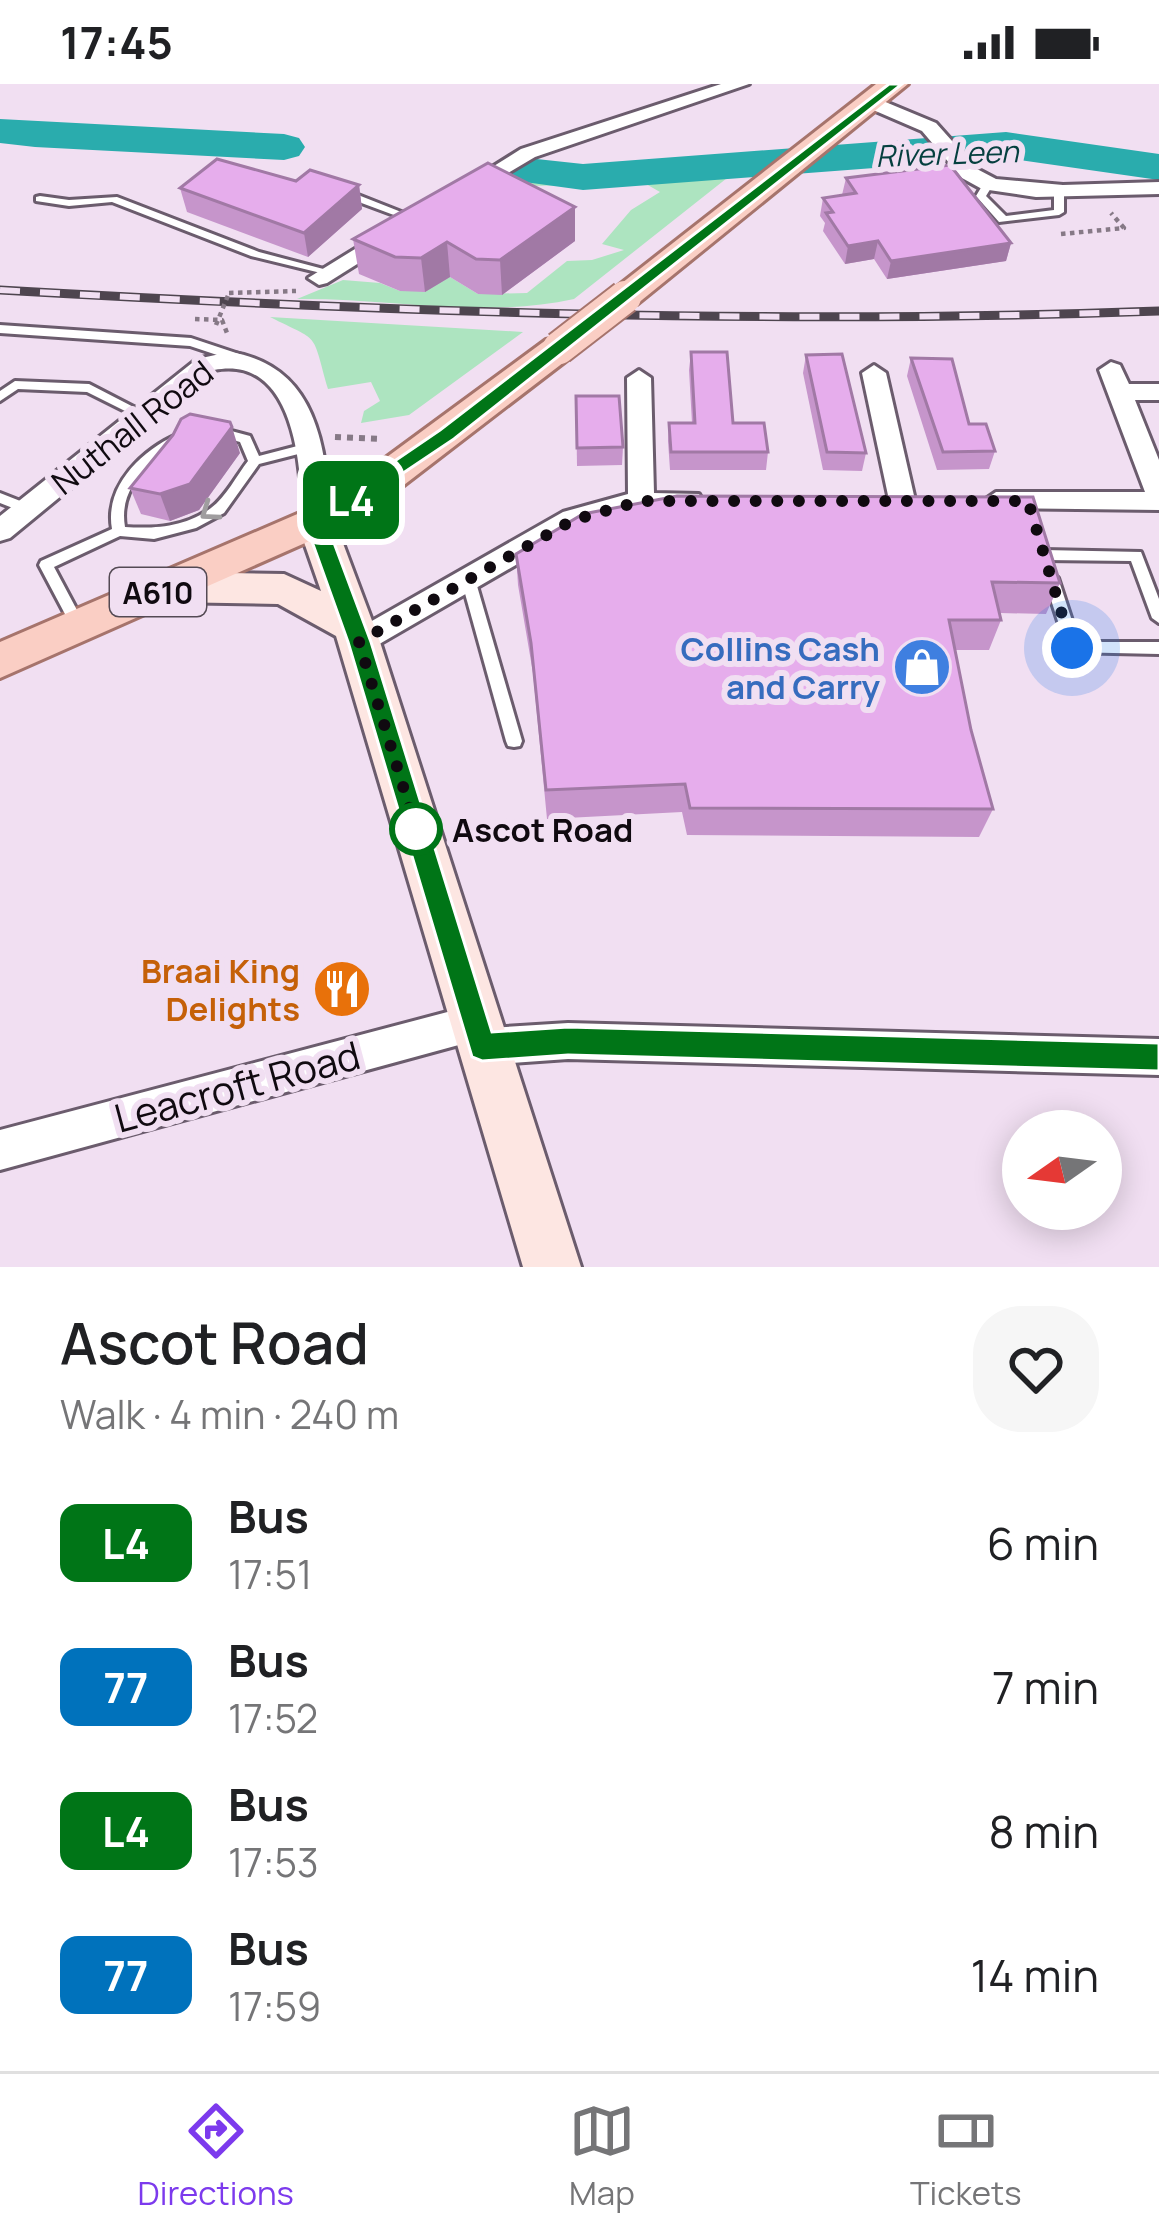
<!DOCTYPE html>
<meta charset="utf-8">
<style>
body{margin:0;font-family:Manrope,sans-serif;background:#f6f6f6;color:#202124;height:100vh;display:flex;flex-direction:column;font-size:45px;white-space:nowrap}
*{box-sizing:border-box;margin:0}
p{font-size:39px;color:#757577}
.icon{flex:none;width:66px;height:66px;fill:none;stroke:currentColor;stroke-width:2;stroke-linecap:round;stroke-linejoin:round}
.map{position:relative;height:1183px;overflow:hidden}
.sheet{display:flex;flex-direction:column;background:#fff;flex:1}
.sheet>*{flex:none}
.badge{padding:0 24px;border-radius:18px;font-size:42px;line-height:78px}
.needle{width:78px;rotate:256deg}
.tools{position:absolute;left:1002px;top:1026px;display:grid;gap:24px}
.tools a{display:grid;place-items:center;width:120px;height:120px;border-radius:50%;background:#fff;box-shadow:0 6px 30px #0003;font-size:60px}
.you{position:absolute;width:60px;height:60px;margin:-30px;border:9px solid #fff;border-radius:50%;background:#1a73e8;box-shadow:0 0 0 18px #1a73e833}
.map>.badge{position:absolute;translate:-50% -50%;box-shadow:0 0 0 6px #fff}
.round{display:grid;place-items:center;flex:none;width:126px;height:126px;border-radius:48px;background:#f6f6f6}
.headline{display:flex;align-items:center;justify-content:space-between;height:204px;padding:0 60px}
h1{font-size:57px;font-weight:600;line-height:90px}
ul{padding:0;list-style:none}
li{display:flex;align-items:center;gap:36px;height:144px;padding:0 60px}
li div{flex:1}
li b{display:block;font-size:45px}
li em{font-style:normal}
li .badge{min-width:132px;font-weight:700;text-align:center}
.status{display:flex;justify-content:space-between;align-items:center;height:84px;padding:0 60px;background:#fff;direction:ltr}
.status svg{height:33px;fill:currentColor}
.dock{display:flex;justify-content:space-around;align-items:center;height:168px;border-top:3px solid #e0e0e0;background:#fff;font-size:33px;color:#757577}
.dock a{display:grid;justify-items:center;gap:6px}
.dock .selected{color:#7c3aed}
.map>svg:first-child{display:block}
.green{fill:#ade4c0}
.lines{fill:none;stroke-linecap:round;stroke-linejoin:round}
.river{fill:#2aacad;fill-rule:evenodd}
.service-casing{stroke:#6b5c6d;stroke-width:6}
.minor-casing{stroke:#6b5c6d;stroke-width:6}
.secondary-casing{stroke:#6b5c6d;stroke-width:6}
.primary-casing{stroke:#a6746c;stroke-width:6}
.path-far1{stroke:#867986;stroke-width:4.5;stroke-dasharray:4.5 4.5;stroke-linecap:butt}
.path{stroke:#867986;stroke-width:6;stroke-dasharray:6 6;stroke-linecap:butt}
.service{fill:#fff;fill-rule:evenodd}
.minor{fill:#fff;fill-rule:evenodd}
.secondary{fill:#fde6e2;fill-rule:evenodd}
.primary{fill:#facec4;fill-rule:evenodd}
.rail-casing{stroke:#4e454f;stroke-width:9}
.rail{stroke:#f1dff2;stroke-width:6;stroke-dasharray:20;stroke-linecap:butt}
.primary-bridge-casing{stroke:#a6746c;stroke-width:36;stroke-linecap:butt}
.path-bridge{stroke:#867986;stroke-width:4.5;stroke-dasharray:4.5 4.5;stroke-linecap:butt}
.primary-bridge{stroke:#facec4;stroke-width:32}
.wall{fill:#c695cb}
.shaded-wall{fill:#a179a5}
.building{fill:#e6adec;stroke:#a179a5;stroke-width:3}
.oneway{stroke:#9f9d9f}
.line{fill:#007517;stroke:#fff;stroke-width:3}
.walk{stroke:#100a10;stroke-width:12;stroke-dasharray:0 21.6}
.stop-dot{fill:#fff;stroke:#007517;stroke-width:6}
.labels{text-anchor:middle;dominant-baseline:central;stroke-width:12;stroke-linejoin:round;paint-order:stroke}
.far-water-label{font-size:30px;font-style:italic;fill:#053f3f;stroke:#f1dff2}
.shield{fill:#f1dff2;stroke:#544a54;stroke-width:3}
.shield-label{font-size:30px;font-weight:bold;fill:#100a10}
.street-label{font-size:33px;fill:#100a10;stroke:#f1dff2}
.shop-label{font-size:33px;font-weight:bold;fill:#366cbe;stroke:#f1dff2;text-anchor:end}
.stop-label{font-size:33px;font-weight:bold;fill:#100a10;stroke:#f1dff2;text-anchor:start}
.food-label{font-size:33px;font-weight:bold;fill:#c56008;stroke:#f1dff2;text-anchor:end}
.near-street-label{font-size:39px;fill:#100a10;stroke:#f1dff2}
</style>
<div class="status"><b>17:45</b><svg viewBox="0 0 49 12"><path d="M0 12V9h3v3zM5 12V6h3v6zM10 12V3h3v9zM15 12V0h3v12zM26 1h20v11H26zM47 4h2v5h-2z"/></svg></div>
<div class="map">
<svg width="1159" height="1183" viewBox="0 0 1159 1183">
<rect width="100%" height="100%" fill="#f1dff2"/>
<!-- green -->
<g class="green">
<path d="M741,83L574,215C483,235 389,214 297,215L343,196L380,199L400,207L450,193L478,210L527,209L567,177L592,176L624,166L602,160L631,126L660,108L646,100L521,102L507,96L512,88L587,94Z"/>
<path d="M270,233L523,248L409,331L361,339L364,327L380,317L371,298L328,305C311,245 321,259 270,233Z"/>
</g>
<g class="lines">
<!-- river -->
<g class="river">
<polygon points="0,35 284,50 299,54 305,63 299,72 284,76 35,63 0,59"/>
<polygon points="1006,48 1159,70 1159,96 1006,74 583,106 503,95 497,86 503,77 518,73 583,80"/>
</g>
<!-- service casing -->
<g class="service-casing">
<g id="service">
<polygon points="989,96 994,99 986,112 1006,132 1054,126 1054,104 1059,101 1064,104 1064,128 1059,131 999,138 976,112 985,97"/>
<polygon points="340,107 348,107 419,135 410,137 340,111"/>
<polygon points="40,112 69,116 117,113 259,168 331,187 325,190 251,172 112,118 69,122 36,117 36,113"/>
<polygon points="0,241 191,254 242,271 244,274 238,278 190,262 0,249"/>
<polygon points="15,297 89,300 149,331 143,335 139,334 87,308 18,305 0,317 0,307"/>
<path d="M220,344L250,352L259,372L309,359L315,363L314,366L259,380L224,429L196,444L154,455L120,452L54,483L86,543L79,549L74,547L39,481L41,477L112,445C104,401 144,364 181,349L185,348L191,352C160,374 117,396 125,443C155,445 186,443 211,424C226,413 237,391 248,377L240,358L216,351V345Z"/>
<polygon points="0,409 33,422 35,425 28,430 0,419"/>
<polygon points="1044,466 1141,468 1159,515 1159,539 1152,534 1131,477 1044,476 1037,471"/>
<polygon points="1051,489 1058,494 1079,558 1159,558 1159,570 1068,568 1044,494"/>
<polygon points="468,490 475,495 522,657 520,662 514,663 508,662 506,657 461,495"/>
</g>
</g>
<!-- minor casing -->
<g class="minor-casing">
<g id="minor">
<polygon points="721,0 749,0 535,73 474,109 457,105 521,65"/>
<polygon points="871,12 936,39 977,85 996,95 1063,101 1159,98 1159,110 1036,113 982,105 962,94 922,47 864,22 864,14"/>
<polygon points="389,144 400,150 397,155 327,199 319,201 308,194"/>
<path d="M229,268C317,281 327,364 330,438L326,445H306L302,438C302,384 295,270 214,286L10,454L0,457V432L197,275Z"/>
<polygon points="1111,278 1120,281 1129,300 1159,300 1159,316 1135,316 1159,376 1159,426 987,424 983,417 996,408 1145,408 1099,286"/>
<polygon points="874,281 886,289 915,416 902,425 889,416 862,289"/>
<polygon points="639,286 651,294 654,409 699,410 703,417 699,424 627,428 583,442 369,566 349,566 344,558 349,550 563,428 628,410 627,294"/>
<polygon points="474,921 487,927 490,944 568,939 1159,955 1159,991 568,975 483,981 470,976 466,959 0,1086 0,1046"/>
</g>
</g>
<!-- secondary casing -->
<g class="secondary-casing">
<polygon id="secondary" points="316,425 329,428 335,438 380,558 581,1183 523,1183 336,552 278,520 168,518 154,513 148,503 154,493 168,488 284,490 321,507 297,438 303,428"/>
</g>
<!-- primary casing -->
<g class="primary-casing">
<g id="primary">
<polygon points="876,0 908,0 637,220 613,220 608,213 613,206"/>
<polygon points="559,253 572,256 577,264 572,272 400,404 330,448 0,594 0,558 302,428 372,384 546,256"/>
</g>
</g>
<!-- path-far1 -->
<g class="path-far1">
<polyline points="1061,150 1124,144 1111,129"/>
<polyline points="229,209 296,207"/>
<polyline points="195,235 222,236 227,249"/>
</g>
<!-- path -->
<polyline class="path" points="335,353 382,355"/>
<!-- service -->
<use href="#service" class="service"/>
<!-- minor -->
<use href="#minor" class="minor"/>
<!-- secondary -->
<use href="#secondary" class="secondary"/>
<!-- primary -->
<use href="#primary" class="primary"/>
<!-- rail casing -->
<g class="rail-casing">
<path id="rail" d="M0,206C387,228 772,241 1159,227"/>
</g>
<!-- rail -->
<use href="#rail" class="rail"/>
<!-- primary-bridge casing -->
<g class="primary-bridge-casing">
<polyline id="primary-bridge" points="559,264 625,213"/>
</g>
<!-- path-bridge -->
<polyline class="path-bridge" points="216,241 229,209"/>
<!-- primary-bridge -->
<use href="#primary-bridge" class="primary-bridge"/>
</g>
<!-- wall -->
<g class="wall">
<polygon points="846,94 1011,159 1006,177 887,195 874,175 845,180 823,147 825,139 820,132 823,114 842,111"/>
<polygon points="296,97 359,101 362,125 308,173 187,128 180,104"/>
<polygon points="353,155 575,157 502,211 478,210 450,193 425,208 400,207 359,190"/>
<polygon points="691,268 733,339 768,368 766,386 670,386 668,357 669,339 692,339 689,286"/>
<polygon points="806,271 866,369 862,387 823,386 803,289"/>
<polygon points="911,274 969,340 995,367 989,385 937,386 907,292"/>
<polygon points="576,312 623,363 622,381 577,382"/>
<polygon points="240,369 199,426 170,437 141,430 130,404"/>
<polygon points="516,470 1060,499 1046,530 1000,529 1001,536 989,566 955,566 971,646 993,725 979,753 687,751 682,728 547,735 533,589 518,501"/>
</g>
<!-- shaded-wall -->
<g class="shaded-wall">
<polygon points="359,101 362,125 308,173 304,149"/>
<polygon points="575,123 575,157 502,211 500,176"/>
<polygon points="878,157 874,175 845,180 848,162"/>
<polygon points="447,158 450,193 425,208 421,174"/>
<polygon points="1011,159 1006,177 887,195 891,177"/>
<polygon points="232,343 240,369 199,426 170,437 160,410"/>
</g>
<!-- building -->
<g class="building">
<polygon points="217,75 296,97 310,86 359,101 304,149 180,104"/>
<polygon points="488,79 575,123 500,176 476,175 447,158 421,174 395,173 353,155"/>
<polygon points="950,81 1011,159 891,177 878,157 848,162 826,129 833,128 823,114 856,109 846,94"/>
<polygon points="691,268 727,268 733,339 764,339 768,368 671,368 669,339 695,339"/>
<polygon points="842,270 866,369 827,368 806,271"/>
<polygon points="911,274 952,275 969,340 986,340 995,367 943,368"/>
<polygon points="576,312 619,312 623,363 577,364"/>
<polygon points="190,330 230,338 232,343 190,400 160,410 130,404 173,351 181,335"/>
<polygon points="677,412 1033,413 1060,499 992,498 1001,536 949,536 971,646 993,725 690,724 685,700 546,706 531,559 516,470 583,430"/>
</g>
<!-- one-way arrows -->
<defs><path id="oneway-chevron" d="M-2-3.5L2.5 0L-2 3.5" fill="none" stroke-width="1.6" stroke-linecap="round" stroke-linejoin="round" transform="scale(3)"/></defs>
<use class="oneway" href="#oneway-chevron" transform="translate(209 428) rotate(145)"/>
<!-- line -->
<polygon class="line" points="889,0 902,0 454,355 327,440 371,558 492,948 568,943 1159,959 1159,987 568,971 482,977 472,973 348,558 305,438 440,346"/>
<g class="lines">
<!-- walk -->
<polyline class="walk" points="416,745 419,755 359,558 573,436 641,417 1028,417 1072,564"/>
</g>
<!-- icons -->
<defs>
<g id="shop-disc" transform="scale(3)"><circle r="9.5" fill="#3f7fe0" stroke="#f1dff2"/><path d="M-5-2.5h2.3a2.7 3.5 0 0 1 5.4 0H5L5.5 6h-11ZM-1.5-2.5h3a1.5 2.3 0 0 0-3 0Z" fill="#fff"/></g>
<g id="restaurant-disc" transform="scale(3)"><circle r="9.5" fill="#e8710a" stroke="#f1dff2"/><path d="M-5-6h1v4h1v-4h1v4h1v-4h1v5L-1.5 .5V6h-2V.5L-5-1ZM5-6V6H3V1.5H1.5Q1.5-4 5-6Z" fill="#fff"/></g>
</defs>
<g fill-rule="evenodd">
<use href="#shop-disc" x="922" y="583"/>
<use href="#restaurant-disc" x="342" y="905"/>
</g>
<!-- markers -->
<circle class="stop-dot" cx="416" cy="745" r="24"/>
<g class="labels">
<!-- far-water labels -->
<g class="far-water-label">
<text transform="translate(947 69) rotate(-2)">River Leen</text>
</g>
<!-- shield labels -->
<rect class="shield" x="110" y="484" width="96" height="48" rx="9"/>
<g class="shield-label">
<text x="158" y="508">A610</text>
</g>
<!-- street labels -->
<g class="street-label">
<text transform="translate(132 343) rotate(-38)">Nuthall Road</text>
</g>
<!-- shop labels -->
<g class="shop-label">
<text x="880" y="564">Collins Cash<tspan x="880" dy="38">and Carry</tspan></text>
</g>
<!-- stop labels -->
<g class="stop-label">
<text x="452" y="745">Ascot Road</text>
</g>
<!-- food labels -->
<g class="food-label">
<text x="300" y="886">Braai King<tspan x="300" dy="38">Delights</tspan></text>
</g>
<!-- near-street labels -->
<g class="near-street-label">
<text transform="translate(237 1002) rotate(-15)">Leacroft Road</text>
</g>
</g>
</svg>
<div class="tools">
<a><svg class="needle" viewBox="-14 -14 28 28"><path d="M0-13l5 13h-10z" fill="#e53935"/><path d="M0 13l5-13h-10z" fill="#757577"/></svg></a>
</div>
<div class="you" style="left:1072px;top:564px"></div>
<b class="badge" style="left:351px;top:416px;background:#007517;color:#fff">L4</b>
</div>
<section class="sheet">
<div class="headline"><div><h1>Ascot Road</h1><p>Walk · 4 min · 240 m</p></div><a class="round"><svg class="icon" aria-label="heart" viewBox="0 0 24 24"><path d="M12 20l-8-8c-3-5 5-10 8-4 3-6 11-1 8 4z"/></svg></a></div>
<ul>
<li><span class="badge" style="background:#007517;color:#fff">L4</span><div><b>Bus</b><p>17:51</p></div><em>6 min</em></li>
<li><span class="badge" style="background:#0072bc;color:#fff">77</span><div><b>Bus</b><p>17:52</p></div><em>7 min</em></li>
<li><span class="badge" style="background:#007517;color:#fff">L4</span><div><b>Bus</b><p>17:53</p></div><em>8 min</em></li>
<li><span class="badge" style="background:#0072bc;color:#fff">77</span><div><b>Bus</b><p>17:59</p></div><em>14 min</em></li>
</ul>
</section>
<nav class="dock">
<a class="selected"><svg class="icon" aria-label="directions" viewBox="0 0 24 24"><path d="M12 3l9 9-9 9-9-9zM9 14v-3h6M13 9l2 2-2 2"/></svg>Directions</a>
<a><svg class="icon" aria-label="map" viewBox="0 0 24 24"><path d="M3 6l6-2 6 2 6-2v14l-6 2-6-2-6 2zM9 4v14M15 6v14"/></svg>Map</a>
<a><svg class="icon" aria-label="tickets" viewBox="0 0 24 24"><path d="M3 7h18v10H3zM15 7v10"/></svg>Tickets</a>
</nav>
